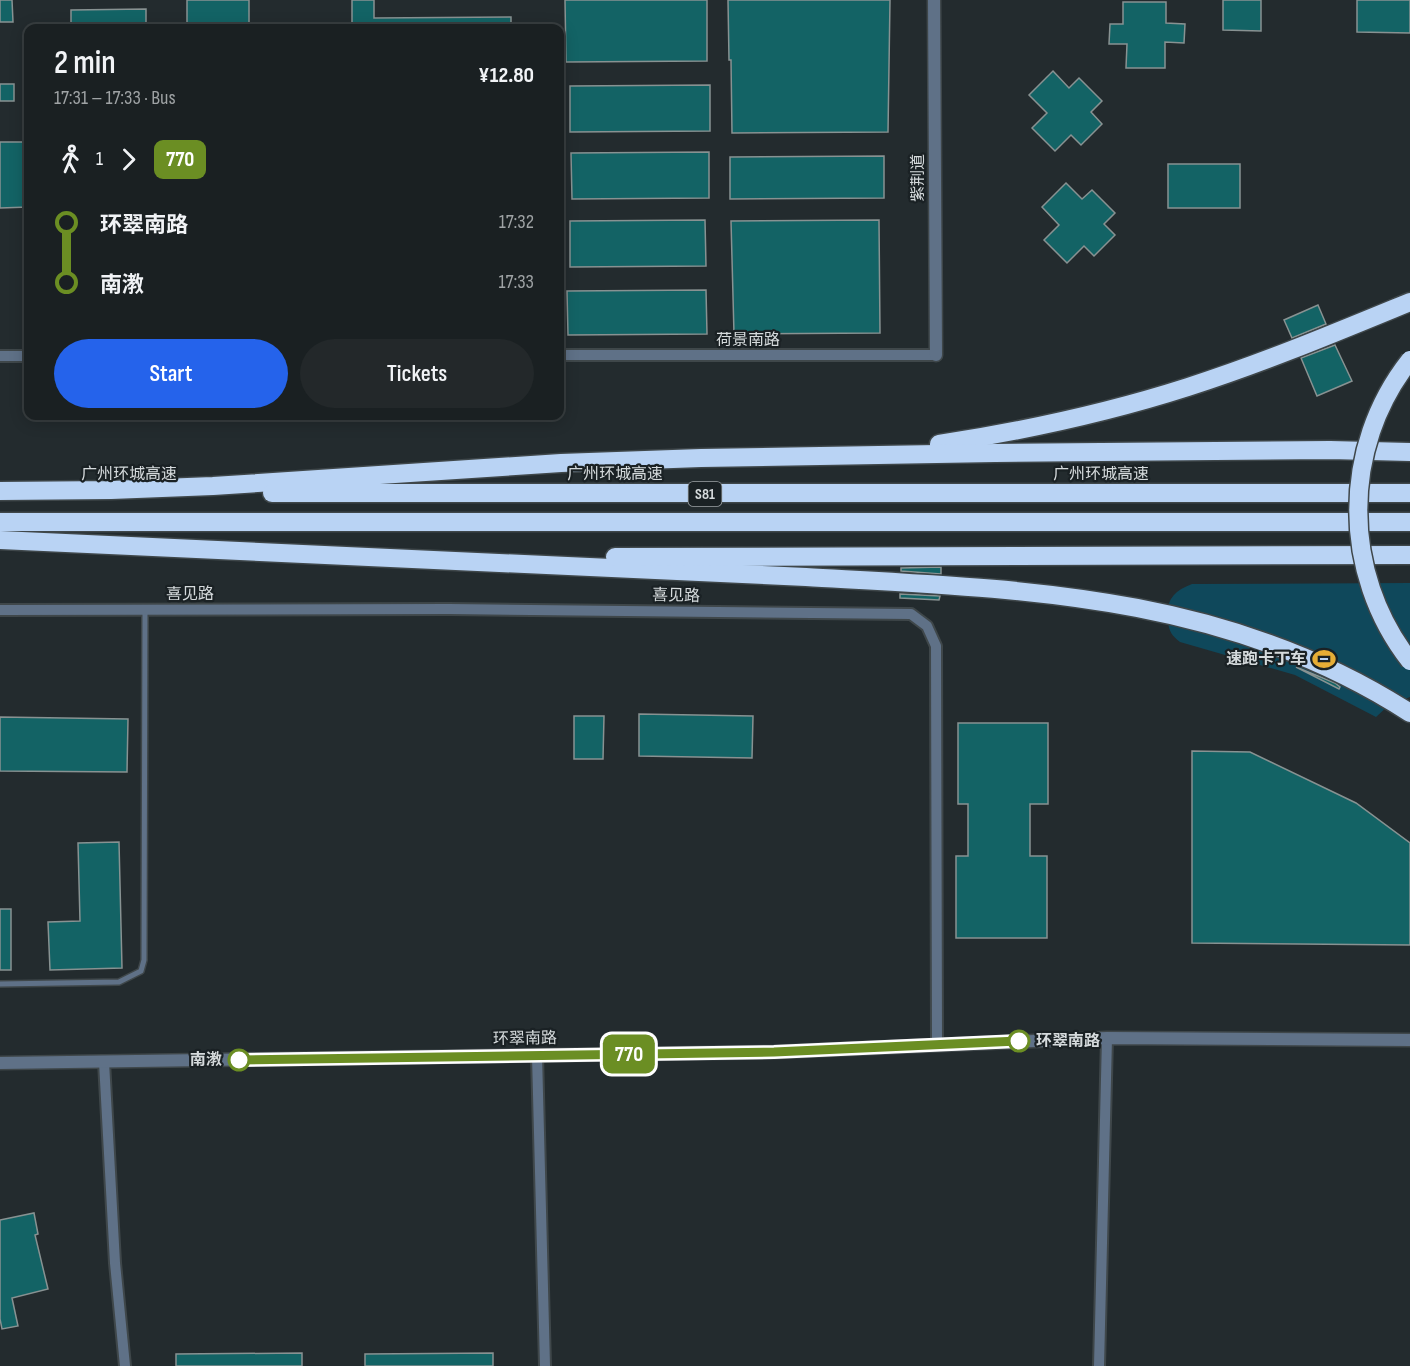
<!DOCTYPE html>
<meta charset="utf-8">
<style>
body{margin:0;font-family:"Sofia Sans Condensed","Noto Sans SC",sans-serif;background:#23282a;color:#f1f3f6;height:100vh;display:flex;flex-direction:column;font-size:22px;white-space:nowrap}
*{box-sizing:border-box;margin:0}
p{font-size:20px;color:#9fa3a5}
.icon{flex:none;width:33px;height:33px;fill:none;stroke:currentColor;stroke-width:2;stroke-linecap:round;stroke-linejoin:round}
.map{position:relative;flex:1;overflow:hidden}
.panel{position:absolute;left:24px;top:24px;width:540px;height:396px;display:flex;flex-direction:column;background:#1a2022;border-radius:12px;box-shadow:0 3px 15px #0003,0 0 0 2px #383e40}
.panel>*{flex:none}
.badge{padding:0 12px;border-radius:9px;font-size:21px;line-height:39px}
.map>.badge{position:absolute;translate:-50% -50%;box-shadow:0 0 0 3px #fff}
.legs{display:flex;align-items:center;gap:9px;height:66px;padding:0 30px;font-size:20px}
.legs p{margin-inline-start:auto}
.head{display:flex;align-items:center;justify-content:space-between;height:102px;padding:0 30px}
h1{font-size:33px;font-weight:600;line-height:45px}
.cta{display:flex;gap:12px;margin-top:auto;padding:12px 30px}
.cta a{flex:1;height:69px;border-radius:36px;background:#2563eb;color:#fff;font-size:24px;font-weight:600;line-height:69px;text-align:center}
.cta a+a{background:#23282a;color:#f1f3f6}
ul{padding:0 30px;list-style:none}
li{display:flex;align-items:center;gap:21px;height:60px;font-size:22px}
li i{display:grid;place-items:center;width:9px;height:100%;margin:0 8px;background:currentColor}
li i::after{content:'';width:15px;height:15px;margin:-8px;border:4px solid;border-radius:50%;background:#1a2022}
li p{margin-inline-start:auto}
li:first-child i{background:linear-gradient(#0000 50%,currentColor 0)}
li:last-child i{background:linear-gradient(currentColor 50%,#0000 0)}
.map>svg:first-child{display:block}
.green{fill:#0f485b}
.building{fill:#136365;stroke:#889292;stroke-width:1.5}
.lines{fill:none;stroke-linecap:round;stroke-linejoin:round}
.service-casing{stroke:#3f474a;stroke-width:8}
.minor-casing{stroke:#3f474a;stroke-width:14}
.tertiary-casing{stroke:#3f474a;stroke-width:15}
.motorway-casing{stroke:#3f474a;stroke-width:21}
.service{stroke:#5f7187;stroke-width:5}
.minor{stroke:#5f7187;stroke-width:10}
.tertiary{stroke:#5f7187;stroke-width:12}
.motorway{stroke:#b9d3f4;stroke-width:18}
.motorway-bridge-casing{stroke:#3f474a;stroke-width:21;stroke-linecap:butt}
.motorway-bridge{stroke:#b9d3f4;stroke-width:18}
.line-1-casing{stroke:#fff;stroke-width:14}
.line-1{stroke:#6b8e23;stroke-width:9}
.stop-1-dot{fill:#fff;stroke:#6b8e23;stroke-width:3}
.labels{text-anchor:middle;dominant-baseline:central;stroke-width:4.5;stroke-linejoin:round;paint-order:stroke}
.shield{fill:#1a2124;stroke:#9da2a5;stroke-width:1.5}
.shield-label{font-size:15px;font-weight:bold;fill:#d5dadc}
.street-label{font-size:16px;fill:#d5dadc;stroke:#1a2124}
.poi-label{font-size:16px;font-weight:bold;fill:#d5dadc;stroke:#1a2124;text-anchor:end}
.stop-label{font-size:16px;font-weight:bold;fill:#d5dadc;stroke:#1a2124;text-anchor:start}
</style>
<div class="map">
<svg width="1410" height="1366" viewBox="0 0 1410 1366">
<rect width="100%" height="100%" fill="#232b2e"/>
<!-- green -->
<path class="green" d="M1410,583V697L1389,705L1376,717L1295,675L1180,642C1172,636 1169,631 1168,622C1165,601 1173,591 1192,584Z"/>
<!-- building -->
<g class="building">
<polygon points="0,0 12,0 13,22 0,22"/>
<rect x="187" y="0" width="62" height="28"/>
<polygon points="352,0 374,0 374,18 511,17 511,28 352,28"/>
<polygon points="565,0 707,0 707,61 566,62"/>
<polygon points="728,0 890,0 888,132 732,133 731,60 729,60"/>
<polygon points="1223,0 1261,0 1261,31 1223,30"/>
<polygon points="1357,0 1410,0 1410,33 1357,32"/>
<polygon points="1123,2 1166,2 1166,23 1185,24 1184,43 1165,42 1165,68 1126,68 1127,44 1109,44 1110,24 1123,24"/>
<polygon points="146,9 146,28 71,28 71,10"/>
<polygon points="1053,71 1069,88 1079,78 1102,101 1091,112 1102,124 1081,145 1071,135 1055,151 1032,128 1047,113 1029,95"/>
<rect x="0" y="84" width="14" height="17"/>
<polygon points="710,85 710,131 570,132 570,86"/>
<polygon points="0,142 28,142 28,207 0,208"/>
<polygon points="709,152 709,198 572,199 571,153"/>
<polygon points="884,156 884,198 730,199 730,157"/>
<rect x="1168" y="164" width="72" height="44"/>
<polygon points="1066,183 1082,199 1092,190 1115,213 1104,224 1115,235 1094,256 1084,246 1067,263 1044,240 1059,225 1042,207"/>
<polygon points="705,220 706,266 570,267 570,221"/>
<polygon points="879,220 880,333 734,334 731,221"/>
<polygon points="706,290 707,334 568,335 567,291"/>
<polygon points="1318,305 1326,324 1292,338 1284,320"/>
<polygon points="1335,345 1352,381 1317,396 1301,358"/>
<polygon points="941,567 941,574 901,571 901,568"/>
<polygon points="900,594 940,596 939,600 900,598"/>
<polygon points="1296,667 1335,683 1340,687 1339,689"/>
<polygon points="639,714 753,716 752,758 639,756"/>
<polygon points="574,716 604,716 603,759 574,759"/>
<polygon points="0,717 128,719 127,772 0,771"/>
<polygon points="958,723 1048,723 1048,804 1030,804 1030,856 1047,856 1047,938 956,938 956,856 968,856 968,804 958,804"/>
<polygon points="1192,751 1250,752 1356,803 1410,843 1410,945 1192,943"/>
<polygon points="119,842 122,968 50,970 48,922 80,921 78,843"/>
<rect x="0" y="909" width="11" height="61"/>
<polygon points="34,1213 38,1234 35,1235 48,1289 12,1298 18,1326 2,1329 0,1319 0,1220"/>
<polygon points="302,1353 302,1366 176,1366 176,1354"/>
<polygon points="493,1353 493,1366 365,1366 365,1354"/>
</g>
<g class="lines">
<!-- service casing -->
<g class="service-casing">
<polyline id="service" points="0,984 119,982 141,971 144,960 145,610"/>
</g>
<!-- minor casing -->
<g class="minor-casing">
<g id="minor">
<polyline points="560,355 936,355"/>
<polyline points="0,356 28,356"/>
<polyline points="0,610 449,609 911,614 927,626 936,646 937,1045"/>
<polyline points="537,1055 545,1366"/>
<polyline points="104,1062 115,1263 125,1366"/>
<polyline points="1099,1366 1107,1038"/>
</g>
</g>
<!-- tertiary casing -->
<g class="tertiary-casing">
<g id="tertiary">
<polyline points="934,0 936,355"/>
<polyline points="0,1063 774,1052 1107,1038 1410,1040"/>
</g>
</g>
<!-- motorway casing -->
<g class="motorway-casing">
<g id="motorway">
<path d="M939,444C1023,431 1107,413 1188,387C1263,363 1337,332 1410,302"/>
<polyline points="0,491 111,490 213,486 561,463 701,458 995,453 1330,450 1410,452"/>
<polyline points="272,493 1410,493"/>
<polyline points="0,522 1410,522"/>
<path d="M0,540L806,577C1018,589 1225,593 1410,713"/>
<polyline points="615,557 1410,555"/>
</g>
</g>
<!-- service -->
<use href="#service" class="service"/>
<!-- minor -->
<use href="#minor" class="minor"/>
<!-- tertiary -->
<use href="#tertiary" class="tertiary"/>
<!-- motorway -->
<use href="#motorway" class="motorway"/>
<!-- motorway-bridge casing -->
<g class="motorway-bridge-casing">
<path id="motorway-bridge" d="M1410,360C1341,447 1341,573 1410,661"/>
</g>
<!-- motorway-bridge -->
<use href="#motorway-bridge" class="motorway-bridge"/>
</g>
<g class="lines">
<!-- line-1 casing -->
<g class="line-1-casing">
<polyline id="line-1" points="239,1060 774,1052 1019,1041"/>
</g>
<!-- line-1 -->
<use href="#line-1" class="line-1"/>
</g>
<!-- icons -->
<defs>
<g id="stadium-bare" transform="scale(1.8)"><path d="M0-5a6.5 5 0 1 0 0 10a6.5 5 0 1 0 0-10ZM-3.5-1.8h7v3.6h-7Z" fill="#e6ad36" stroke="#1a2124" stroke-width="2.5" paint-order="stroke"/></g>
</defs>
<g fill-rule="evenodd">
<use href="#stadium-bare" x="1324" y="659"/>
</g>
<!-- markers -->
<g class="stop-1-dot">
<circle cx="1019" cy="1041" r="10"/>
<circle cx="239" cy="1060" r="10"/>
</g>
<g class="labels">
<!-- shield labels -->
<rect class="shield" x="688.5" y="482" width="33" height="24" rx="4.5"/>
<g class="shield-label">
<text x="705" y="494">S81</text>
</g>
<!-- street labels -->
<g class="street-label">
<text transform="translate(918 178) rotate(-90)">紫荆道</text>
<text x="748" y="340">荷景南路</text>
<text x="129" y="474">广州环城高速</text>
<text x="615" y="474">广州环城高速</text>
<text x="1101" y="474">广州环城高速</text>
<text x="190" y="594">喜见路</text>
<text transform="translate(676 596) rotate(1)">喜见路</text>
<text transform="translate(525 1039) rotate(-1)">环翠南路</text>
</g>
<!-- poi labels -->
<g class="poi-label">
<text x="1306" y="659">速跑卡丁车</text>
</g>
<!-- stop labels -->
<g class="stop-label">
<text x="1036" y="1041">环翠南路</text>
<text x="222" y="1060" text-anchor="end">南漖</text>
</g>
</g>
</svg>
<b class="badge" style="left:629px;top:1054px;background:#6b8e23;color:#fff">770</b>
<section class="panel">
<div class="head"><div><h1>2 min</h1><p>17:31 – 17:33 · Bus</p></div><b>¥12.80</b></div>
<div class="legs"><svg class="icon" aria-label="walk" viewBox="0 0 24 24"><circle cx="13" cy="4" r="2"/><path d="M13 8l-2 6 4 7M11 14l-3 7M7 12l3-4h3l4 4"/></svg>1<svg class="icon" aria-label="forward" viewBox="0 0 24 24"><path d="M9 5l7 7-7 7"/></svg><b class="badge" style="background:#6b8e23;color:#fff">770</b></div>
<ul>
<li><i style="color:#6b8e23"></i><b>环翠南路</b><p>17:32</p></li>
<li><i style="color:#6b8e23"></i><b>南漖</b><p>17:33</p></li>
</ul>
<div class="cta"><a>Start</a><a>Tickets</a></div>
</section>
</div>
